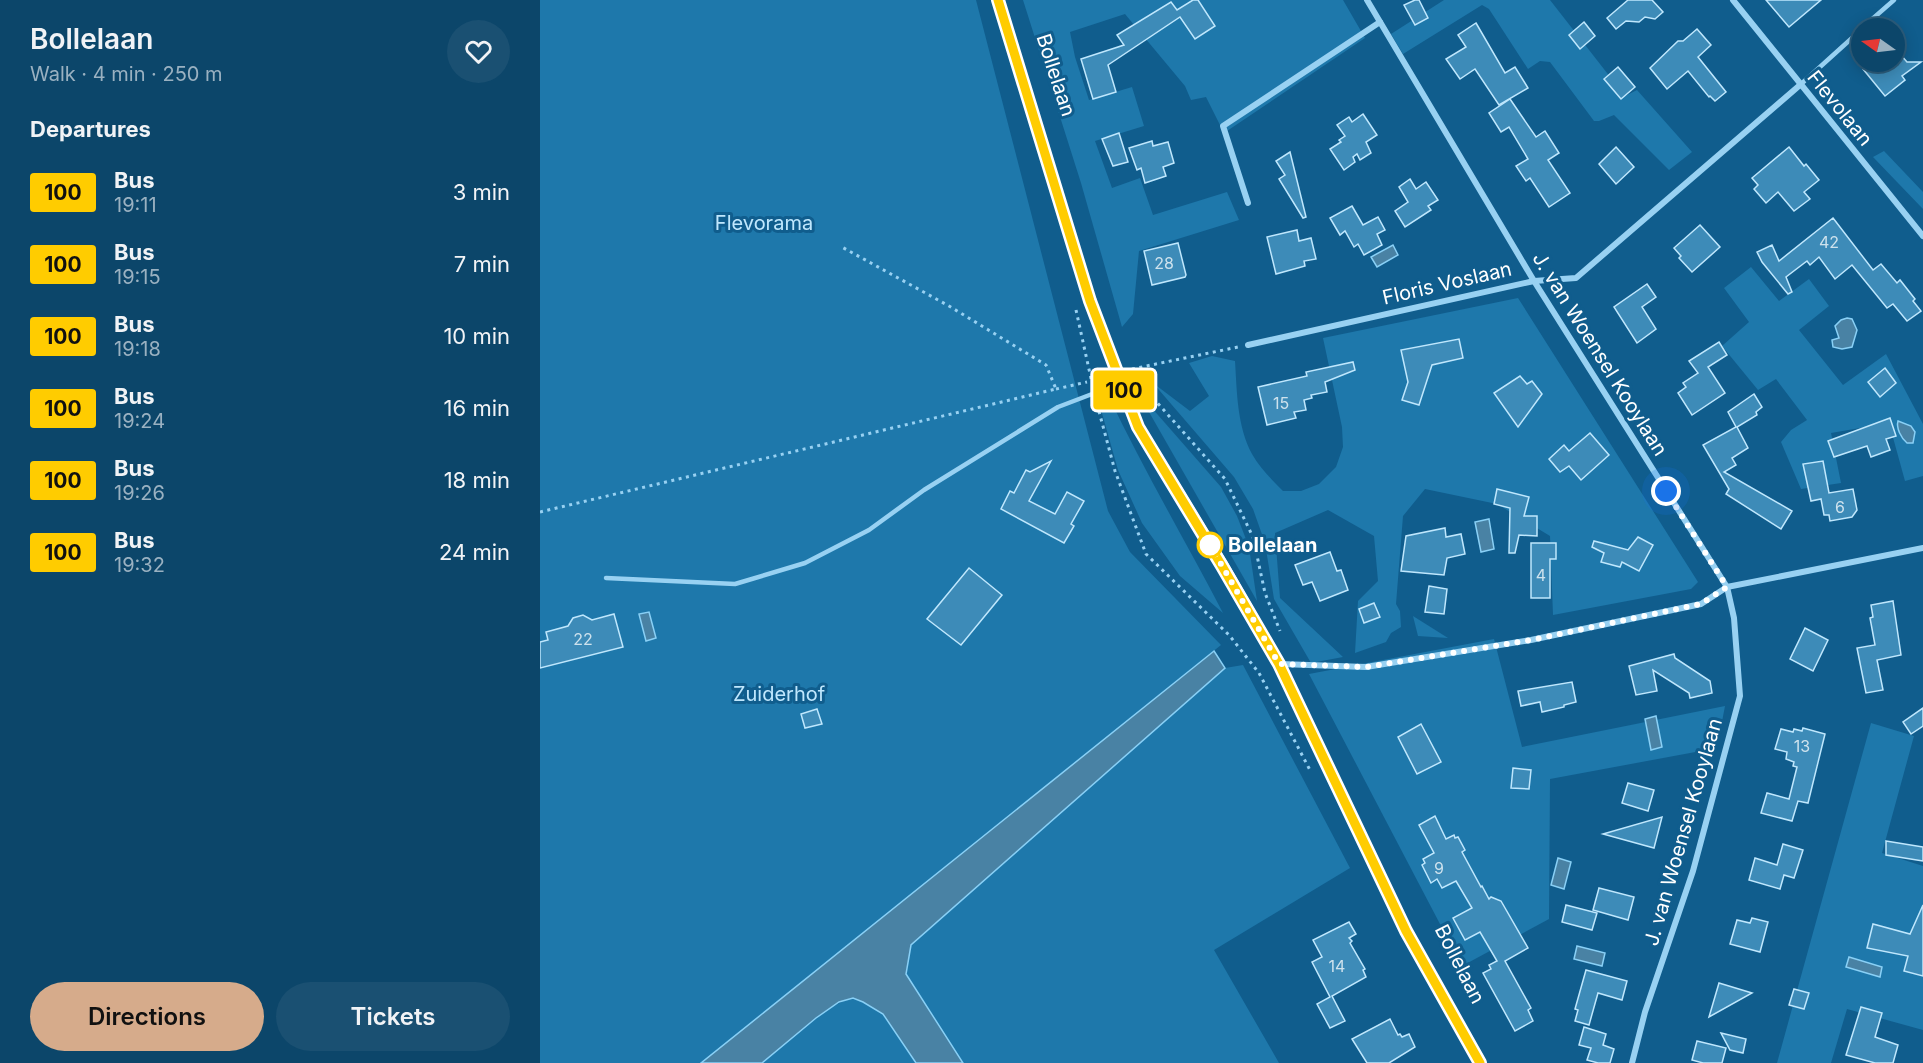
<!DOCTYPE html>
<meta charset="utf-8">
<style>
body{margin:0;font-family:Inter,sans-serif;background:#1a5072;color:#f1f3f6;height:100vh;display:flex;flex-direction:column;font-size:22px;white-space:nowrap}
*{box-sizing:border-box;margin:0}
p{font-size:20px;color:#9ab1c1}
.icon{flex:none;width:33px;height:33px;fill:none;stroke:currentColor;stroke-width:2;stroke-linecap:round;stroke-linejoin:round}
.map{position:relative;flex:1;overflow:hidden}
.details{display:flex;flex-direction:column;background:#0c466a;width:540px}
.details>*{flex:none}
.badge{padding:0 12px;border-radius:4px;font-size:21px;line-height:39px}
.needle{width:39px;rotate:284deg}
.controls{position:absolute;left:1311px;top:18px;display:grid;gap:12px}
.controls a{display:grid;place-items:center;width:54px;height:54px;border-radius:50%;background:#0c466a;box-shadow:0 3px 15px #0003,0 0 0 2px #2c5e7e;font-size:30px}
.you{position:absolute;width:30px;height:30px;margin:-15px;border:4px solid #fff;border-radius:50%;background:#1a73e8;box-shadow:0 0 0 9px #1a73e833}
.map>.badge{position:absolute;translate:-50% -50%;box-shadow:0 0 0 3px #fff}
h2{padding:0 30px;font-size:22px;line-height:54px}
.round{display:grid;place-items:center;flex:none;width:63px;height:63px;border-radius:32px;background:#1a5072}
.head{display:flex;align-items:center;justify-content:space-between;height:102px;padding:0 30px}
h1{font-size:28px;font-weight:600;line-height:45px}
.cta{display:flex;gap:12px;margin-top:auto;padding:12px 30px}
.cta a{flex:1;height:69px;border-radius:36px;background:#d6ab8b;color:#111;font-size:24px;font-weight:600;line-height:69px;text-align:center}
.cta a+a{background:#1a5072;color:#f1f3f6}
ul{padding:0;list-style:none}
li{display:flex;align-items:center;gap:18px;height:72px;padding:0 30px}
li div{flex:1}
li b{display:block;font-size:22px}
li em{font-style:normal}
li .badge{min-width:66px;font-weight:700;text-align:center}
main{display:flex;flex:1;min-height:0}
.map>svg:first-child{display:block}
.green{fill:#1e78ab}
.water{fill:#4982a4;stroke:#89d0f6;stroke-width:1.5}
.building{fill:#3d8bb8;stroke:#bfe7fd;stroke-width:1.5}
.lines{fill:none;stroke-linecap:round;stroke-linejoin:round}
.path{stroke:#98d1f2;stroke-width:3;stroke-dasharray:3 4.5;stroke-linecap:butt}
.lane{stroke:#98d1f2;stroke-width:4.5}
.street{stroke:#98d1f2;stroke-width:6}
.secondary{stroke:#c7e8fc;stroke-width:12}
.line-casing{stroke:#fff;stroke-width:14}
.line{stroke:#fc0;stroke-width:9}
.walk{stroke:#fff;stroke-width:6;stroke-dasharray:0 10.8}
.stop-dot{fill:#fff;stroke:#fc0;stroke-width:3}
.labels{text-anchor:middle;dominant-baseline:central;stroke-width:6;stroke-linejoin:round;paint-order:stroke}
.number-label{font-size:16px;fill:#cee2ed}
.street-label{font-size:20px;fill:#fff;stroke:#105d8d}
.park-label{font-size:20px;fill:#bfe7fd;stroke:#105d8d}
.stop-label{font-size:20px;font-weight:bold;fill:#fff;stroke:#105d8d;text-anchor:start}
</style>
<main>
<section class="details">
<div class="head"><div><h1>Bollelaan</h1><p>Walk · 4 min · 250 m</p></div><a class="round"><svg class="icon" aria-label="heart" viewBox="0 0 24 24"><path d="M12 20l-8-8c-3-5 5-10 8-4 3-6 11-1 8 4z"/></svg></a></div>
<h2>Departures</h2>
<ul>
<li><span class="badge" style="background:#fc0;color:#111">100</span><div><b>Bus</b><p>19:11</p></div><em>3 min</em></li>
<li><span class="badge" style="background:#fc0;color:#111">100</span><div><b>Bus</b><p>19:15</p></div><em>7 min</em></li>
<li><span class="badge" style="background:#fc0;color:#111">100</span><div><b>Bus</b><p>19:18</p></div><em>10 min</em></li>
<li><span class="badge" style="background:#fc0;color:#111">100</span><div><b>Bus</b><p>19:24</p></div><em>16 min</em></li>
<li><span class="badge" style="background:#fc0;color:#111">100</span><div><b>Bus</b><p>19:26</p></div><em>18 min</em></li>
<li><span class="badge" style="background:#fc0;color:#111">100</span><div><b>Bus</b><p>19:32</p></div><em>24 min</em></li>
</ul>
<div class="cta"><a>Directions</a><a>Tickets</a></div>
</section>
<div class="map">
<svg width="1383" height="1063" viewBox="0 0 1383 1063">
<rect width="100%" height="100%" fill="#105d8d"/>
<!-- green -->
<g class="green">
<polygon points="0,0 436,0 568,511 590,552 681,645 162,1063 0,1063"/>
<polygon points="483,0 803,0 825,38 684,133 666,97 651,100 645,86 585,14 530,32 535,57 549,100 592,87 604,126 555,141 572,188 600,178 613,215 687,192 699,220 599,251 593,314 582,327 541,183"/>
<polygon points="904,0 1010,0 1085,96 1097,90 1152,152 1129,170 1074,115 1059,121 1054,121 1010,62 1000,61 988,69 949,9 942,5 863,54 851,34"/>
<polygon points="1344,151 1383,192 1383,209 1333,157"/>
<polygon points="1211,267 1239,301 1269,279 1289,306 1259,330 1303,385 1346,354 1383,424 1383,476 1365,481 1349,423 1291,433 1301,483 1261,489 1241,442 1251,430 1267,420 1236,379 1218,390 1182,346 1209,322 1184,288"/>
<path d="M978,298L1158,582L1151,589L1013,615L1010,536L957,504L885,489L863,516L856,604L860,611L861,627L851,633L846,642L815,653L818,601L838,581L834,536L788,510L735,533L740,598L803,657L771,663L734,599L725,543L713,509L694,477L613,383L650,411L669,396L649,363L672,356L695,361C697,392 697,426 712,454C720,468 732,480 743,491H761L779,484L796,467L803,447L802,427L783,338Z"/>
<polygon points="597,391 681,487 697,516 709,547 717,601"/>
<path d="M568,395C603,469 645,540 683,613L640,576L602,523L578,470L558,399Z"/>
<polygon points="873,616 908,638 878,636"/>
<polygon points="954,639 982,747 1185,706 1177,748 1010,779 1009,919 922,966 769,674"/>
<polygon points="703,665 810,868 674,950 739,1063 423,1063 366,974 371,945 685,668"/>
<polygon points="1331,723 1374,736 1342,853 1383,866 1383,1030 1307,1009 1291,1063 1237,1063"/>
<path d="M313,998L323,1002L343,1014L376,1063H222C250,1040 278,1008 313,998Z"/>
</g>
<!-- water -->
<g class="water">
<polygon points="853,245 858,255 837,267 831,257"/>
<polygon points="1307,318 1312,319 1317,330 1312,347 1302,349 1293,347 1292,340 1299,338 1295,326 1301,320"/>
<path d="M1358,421L1371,426L1375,432L1373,443H1367C1361,438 1356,428 1358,421Z"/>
<polygon points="949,519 954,549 941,552 935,522"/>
<polygon points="109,612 116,638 106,641 99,614"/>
<polygon points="674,651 685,668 371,945 366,974 423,1063 376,1063 343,1014 323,1002 313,998 299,1002 276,1018 222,1063 161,1063"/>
<polygon points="1116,716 1122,747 1111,750 1105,719"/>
<polygon points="1018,858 1031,862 1024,889 1011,885"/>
<polygon points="1037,946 1065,953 1062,966 1034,959"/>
<polygon points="1309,957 1342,967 1340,977 1306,967"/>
</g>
<!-- building -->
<g class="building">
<polygon points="653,0 658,0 675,26 655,39 640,17 568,65 576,92 553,99 541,59 584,45 577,35 631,2 637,10"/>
<polygon points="875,0 879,0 888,18 875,25 864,5"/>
<polygon points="1088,0 1112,0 1123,12 1115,19 1105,17 1099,22 1086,21 1076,29 1067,18"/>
<polygon points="1226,0 1281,0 1249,27"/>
<polygon points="1044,22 1055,36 1040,49 1029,35"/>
<polygon points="936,23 965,73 975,67 988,88 959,105 935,69 920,79 906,59 926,47 918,35"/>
<polygon points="1157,29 1171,45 1158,57 1186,92 1175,101 1170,96 1169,97 1148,71 1127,89 1110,68 1138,41 1143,41"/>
<polygon points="1354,47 1367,62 1381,62 1362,76 1365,80 1345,96 1323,69 1332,62 1354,62"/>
<polygon points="1078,67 1095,87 1081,99 1064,79"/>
<polygon points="970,99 996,137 1005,131 1019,153 1008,160 1030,193 1009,207 990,178 986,181 976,166 988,159 969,127 961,132 949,113"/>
<polygon points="823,114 837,135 826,142 831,153 820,160 817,154 813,157 815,162 804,170 790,149 801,142 799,140 805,136 797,125 809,117 812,122"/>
<polygon points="579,133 588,162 573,166 562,139"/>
<polygon points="612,141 613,146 628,142 634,163 623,167 626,176 605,183 601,168 597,170 589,148"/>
<polygon points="1076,147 1094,167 1076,184 1059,164"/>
<polygon points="1249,147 1264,166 1266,164 1279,180 1264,192 1270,199 1254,211 1238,192 1226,203 1214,189 1218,185 1212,178"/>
<polygon points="750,152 766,217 763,218 739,179 745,175 736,161"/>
<polygon points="870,179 876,189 886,182 898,200 888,206 891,210 865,227 855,211 868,202 859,187"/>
<polygon points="812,206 823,225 838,217 845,230 837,234 842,245 824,255 818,244 814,247 805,231 800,235 790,218"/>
<polygon points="1293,218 1333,270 1341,264 1357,283 1360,280 1375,299 1373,301 1381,311 1367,321 1353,304 1347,308 1312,265 1295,279 1279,257 1270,265 1267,261 1246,277 1252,292 1248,294 1222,262 1217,252 1232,245 1239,261"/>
<polygon points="1160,225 1180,247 1152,272 1139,258 1141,256 1134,248"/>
<polygon points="757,230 759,241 771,238 776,259 764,261 765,266 736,274 727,237"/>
<polygon points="638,243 646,275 645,277 612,285 604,251"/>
<polygon points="1107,284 1116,297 1102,307 1116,329 1097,343 1074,307"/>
<polygon points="919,339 923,358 892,365 879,405 862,400 868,382 861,350"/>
<polygon points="1179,342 1187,355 1168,367 1185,393 1152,415 1138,393 1146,387 1143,383 1158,373 1149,361"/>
<polygon points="813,362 815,370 785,382 787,392 771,395 772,398 764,400 766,410 754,412 756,418 727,425 718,387 767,376 766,372"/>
<polygon points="1345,368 1356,383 1340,397 1328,382"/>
<polygon points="980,376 987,384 992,381 1002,394 978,427 954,393"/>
<polygon points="1214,394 1222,407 1216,412 1217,415 1197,427 1208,448 1192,458 1196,465 1184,472 1252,511 1241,529 1186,494 1189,489 1163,445 1196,427 1188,412"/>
<polygon points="1350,418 1356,436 1346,439 1350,450 1331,457 1327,446 1294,457 1288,441"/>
<polygon points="1050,433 1069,455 1041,480 1029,466 1020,472 1009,459 1024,445 1029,451"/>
<polygon points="511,461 489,501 515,514 527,492 544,501 531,524 534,526 524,543 461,509 470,491 474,493 486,470 490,472"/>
<polygon points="1283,461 1289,493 1313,489 1317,510 1312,517 1290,521 1289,515 1284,515 1281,499 1271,501 1263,464"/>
<polygon points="957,489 989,497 984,516 997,516 997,536 979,535 975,553 969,553 970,508 954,504"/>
<polygon points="905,528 906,537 921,534 925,554 907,558 904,575 861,571 866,536"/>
<polygon points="1098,537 1113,545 1099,571 1082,562 1080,567 1061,562 1064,553 1052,547 1054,541 1088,550"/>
<polygon points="991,543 1016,543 1016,559 1010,559 1010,598 991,598"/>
<polygon points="790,552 797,571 801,570 808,590 780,601 772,582 763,585 755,565"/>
<polygon points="429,568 462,595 421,645 387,619"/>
<polygon points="889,586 907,589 904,614 885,612"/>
<polygon points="1353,601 1361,655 1337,660 1343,690 1326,693 1317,648 1335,645 1330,618 1333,617 1331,605"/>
<polygon points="834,603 840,617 824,623 819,609"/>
<polygon points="74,614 83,647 0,668 0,642 8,640 6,632 28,626 33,618 43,615 52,620"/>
<polygon points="1265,628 1288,640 1273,671 1250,659"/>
<polygon points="1134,654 1135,658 1170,681 1172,693 1150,698 1149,693 1113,670 1117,691 1096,695 1089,666"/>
<polygon points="1032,682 1036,702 1024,705 1024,707 1002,712 1000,702 981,706 978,691"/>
<polygon points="1383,708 1383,726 1371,734 1363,722"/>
<polygon points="277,709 282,724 265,728 261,714"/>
<polygon points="881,724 901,762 877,774 858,737"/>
<polygon points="1263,728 1285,734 1268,803 1258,801 1252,821 1221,813 1227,793 1249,799 1257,767 1253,766 1254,762 1246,759 1247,752 1235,749 1241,729 1253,732 1254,729 1262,731"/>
<polygon points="973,768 991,770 989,789 971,788"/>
<polygon points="1088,783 1114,790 1108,811 1082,803"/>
<polygon points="895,816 906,839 914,835 915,838 918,837 925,850 922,852 941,887 942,886 949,899 951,897 961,901 988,948 965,961 991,1008 988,1010 993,1021 975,1031 943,973 951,969 949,965 957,961 940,932 925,940 913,918 932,908 916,881 902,888 897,879 891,883 882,865 885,863 883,859 894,853 879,825"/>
<polygon points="1122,817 1114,848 1063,834"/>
<polygon points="1346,841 1383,847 1383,861 1346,855"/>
<polygon points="1243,844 1263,850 1254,878 1244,875 1240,889 1209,880 1215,858 1237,865"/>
<polygon points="1059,888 1094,897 1088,920 1053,910"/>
<polygon points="1026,905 1057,913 1052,930 1022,922"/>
<polygon points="1383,905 1383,976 1364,971 1368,956 1327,948 1333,924 1370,934"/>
<polygon points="1212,918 1228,922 1220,952 1190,944 1197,920 1210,923"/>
<polygon points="809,922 816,934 809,938 812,941 810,943 825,969 823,970 826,977 792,996 805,1021 790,1028 777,1004 790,997 772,962 782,957 773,940"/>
<polygon points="1046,970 1087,981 1082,1000 1058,993 1049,1025 1035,1021 1038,1010 1035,1009"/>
<polygon points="1179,983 1212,993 1169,1017"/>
<polygon points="1254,989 1269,993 1264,1009 1249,1005"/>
<polygon points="1321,1007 1342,1013 1335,1037 1358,1045 1353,1063 1335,1063 1306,1055"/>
<polygon points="850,1019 858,1035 860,1034 862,1037 869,1034 875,1047 849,1063 827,1063 812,1039"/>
<polygon points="1044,1027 1066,1034 1063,1045 1074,1049 1070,1063 1058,1063 1047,1060 1051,1048 1039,1045"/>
<polygon points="1181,1033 1206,1039 1203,1053 1190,1050"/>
<polygon points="1157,1041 1186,1048 1182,1063 1163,1063 1152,1060"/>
</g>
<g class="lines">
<!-- path -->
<g class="path">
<polyline points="536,310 552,383"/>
<polyline points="592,369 698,347"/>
<polyline points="598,381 685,479 713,537 725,593 740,631"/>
<polyline points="516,389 547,382"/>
<polyline points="557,404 575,471 606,554 689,635 719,673 771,772"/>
<polyline points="0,512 516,389 506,365 409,306 300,246"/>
</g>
<!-- lane -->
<g class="lane">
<polyline points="1322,28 1354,0"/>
<polyline points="1260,85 1322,29"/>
<polyline points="66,578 195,584 265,563 329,530 384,490 518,407 581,383"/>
</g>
<!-- street -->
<g class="street">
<polyline points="827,0 994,281 1187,587 1194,618 1200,696 1153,871 1105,1012 1092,1063"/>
<polyline points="1193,0 1383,236"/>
<polyline points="708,203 683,126 840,22"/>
<polyline points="708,345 994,281 1036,278 1260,85"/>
<polyline points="740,664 826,667 991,640 1161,604 1187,587 1383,548"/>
</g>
<!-- secondary -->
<polyline class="secondary" points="458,0 550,301 598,427 683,566 739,664 866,931 940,1063"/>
</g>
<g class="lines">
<!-- line casing -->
<g class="line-casing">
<polyline id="line" points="458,0 550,301 598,427 682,566 739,664 866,931 940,1063"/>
</g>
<!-- line -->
<use href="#line" class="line"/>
<!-- walk -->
<polyline class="walk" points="670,545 739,664 826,667 991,640 1161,604 1187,587 1126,491"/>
</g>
<!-- markers -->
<circle class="stop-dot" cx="670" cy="545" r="12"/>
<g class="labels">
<!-- number labels -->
<g class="number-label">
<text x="1289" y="242">42</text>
<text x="624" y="263">28</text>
<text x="741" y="403">15</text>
<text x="1300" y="507">6</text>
<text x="1001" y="575">4</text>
<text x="43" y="639">22</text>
<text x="1262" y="746">13</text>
<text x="899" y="868">9</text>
<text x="797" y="966">14</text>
</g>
<!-- street labels -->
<g class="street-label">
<text transform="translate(516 75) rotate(72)">Bollelaan</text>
<text transform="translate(1300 108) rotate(51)">Flevolaan</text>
<text transform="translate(907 283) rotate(-13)">Floris Voslaan</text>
<text transform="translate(1060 354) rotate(58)">J. van Woensel Kooylaan</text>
<text transform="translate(1143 832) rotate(-74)">J. van Woensel Kooylaan</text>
<text transform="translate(920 964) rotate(63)">Bollelaan</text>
</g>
<!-- park labels -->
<g class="park-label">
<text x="224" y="223">Flevorama</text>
<text x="239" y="694">Zuiderhof</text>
</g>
<!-- stop labels -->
<g class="stop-label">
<text x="688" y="545">Bollelaan</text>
</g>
</g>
</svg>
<div class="controls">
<a><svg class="needle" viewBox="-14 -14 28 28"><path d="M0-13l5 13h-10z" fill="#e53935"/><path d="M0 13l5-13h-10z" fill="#9ab1c1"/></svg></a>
</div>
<div class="you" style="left:1126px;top:491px"></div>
<b class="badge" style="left:584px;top:390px;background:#fc0;color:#111">100</b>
</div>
</main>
